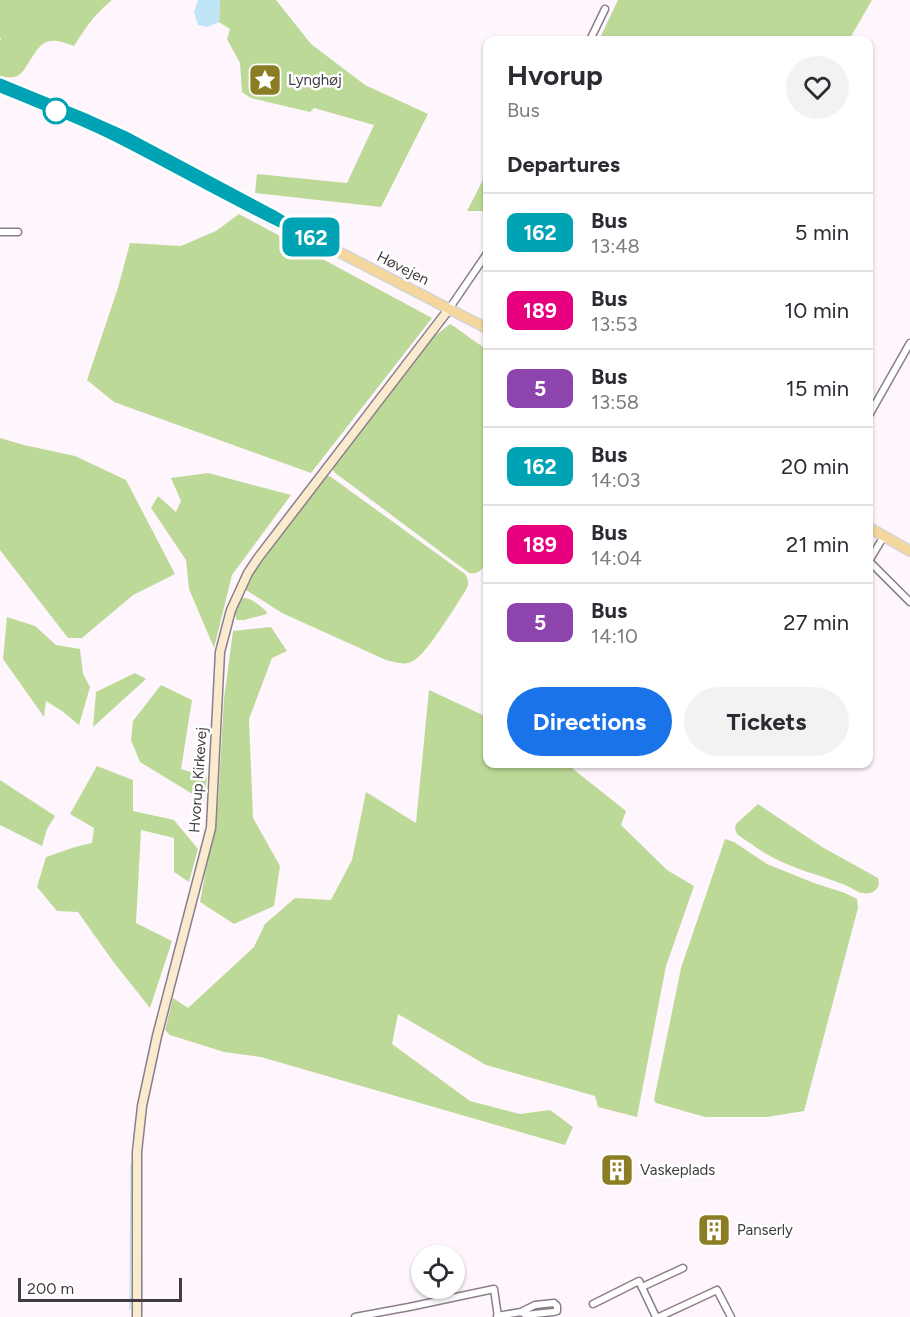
<!DOCTYPE html>
<meta charset="utf-8">
<style>
body{margin:0;font-family:Figtree,sans-serif;background:#f2f2f3;color:#2b2b33;height:100vh;display:flex;flex-direction:column;font-size:22px;white-space:nowrap}
*{box-sizing:border-box;margin:0}
p{font-size:20px;color:#7c7c81}
.icon{flex:none;width:33px;height:33px;fill:none;stroke:currentColor;stroke-width:2;stroke-linecap:round;stroke-linejoin:round}
.map{position:relative;flex:1;overflow:hidden}
.panel{position:absolute;left:483px;top:36px;width:390px;height:732px;display:flex;flex-direction:column;background:#fff;border-radius:12px;box-shadow:0 2px 4px #0004}
.panel>*{flex:none}
.badge{padding:0 12px;border-radius:9px;font-size:21px;line-height:39px}
.controls{position:absolute;left:411px;top:1245px;display:grid;gap:12px}
.controls a{display:grid;place-items:center;width:54px;height:54px;border-radius:50%;background:#fff;box-shadow:0 2px 4px #0004;font-size:30px}
.scale{position:absolute;left:18px;bottom:15px;width:164px;box-sizing:border-box;padding-left:6px;border:3px solid #403b40;border-top:0;font-size:16px;line-height:21px;white-space:nowrap;color:#403b40;-webkit-text-stroke:4px #fff;paint-order:stroke}
.map>.badge{position:absolute;translate:-50% -50%;box-shadow:0 0 0 3px #fff}
h2{padding:0 24px;font-size:22px;line-height:54px}
.round{display:grid;place-items:center;flex:none;width:63px;height:63px;border-radius:32px;background:#f2f2f3}
.overview{display:flex;align-items:center;justify-content:space-between;height:102px;padding:0 24px}
h1{font-size:28px;font-weight:700;line-height:45px}
.button{display:flex;gap:12px;margin-top:auto;padding:12px 24px}
.button a{flex:1;height:69px;border-radius:36px;background:#1a73e8;color:#fff;font-size:24px;font-weight:700;line-height:69px;text-align:center}
.button a+a{background:#f2f2f3;color:#2b2b33}
ul{padding:0;list-style:none}
li{display:flex;align-items:center;gap:18px;height:78px;padding:0 24px;border-top:2px solid #e1e1e2}
li div{flex:1}
li b{display:block;font-size:22px}
li em{font-style:normal}
li .badge{min-width:66px;font-weight:700;text-align:center}
.map>svg:first-child{display:block}
.green{fill:#bdd997}
.water{fill:#bfe5f7}
.lines{fill:none;stroke-linecap:round;stroke-linejoin:round}
.stream{stroke:#bfe5f7;stroke-width:1.5}
.street-casing{stroke:#8b7e8b;stroke-width:9}
.secondary-casing{stroke:#8b7e8b;stroke-width:11}
.primary-casing{stroke:#d5d4d5;stroke-width:12}
.street{stroke:#fff;stroke-width:6}
.secondary{stroke:#faebce;stroke-width:8}
.primary{stroke:#f4d79d;stroke-width:9}
.line-casing{stroke:#fff;stroke-width:14}
.line{stroke:#00a3b4;stroke-width:9}
.stop-dot{fill:#fff;stroke:#00a3b4;stroke-width:3}
.labels{text-anchor:middle;dominant-baseline:central;stroke-width:5;stroke-linejoin:round;paint-order:stroke}
.poi-label{font-size:15px;fill:#403b40;stroke:#fff;text-anchor:start}
.street-label{font-size:15px;fill:#403b40;stroke:#fff}
</style>
<div class="map">
<svg width="910" height="1317" viewBox="0 0 910 1317">
<rect width="100%" height="100%" fill="#fef5fd"/>
<!-- green -->
<g class="green">
<path d="M0,0H112C94,15 87,26 74,46C42,33 41,45 25,68C23,72 19,76 14,77C10,78 4,77 0,76V41L1,39L0,38Z"/>
<polygon points="220,0 276,0 311,44 365,85 428,114 381,207 255,193 257,174 347,183 374,125 314,108 310,112 251,98 242,92 240,63 227,39 230,29 219,22"/>
<polygon points="618,0 872,0 849,40 599,40"/>
<polygon points="487,172 487,211 467,211"/>
<polygon points="239,214 432,318 311,473 114,402 87,380 118,288 130,243 181,246 216,231"/>
<path d="M450,324C463,332 474,342 487,349L488,562C482,569 478,575 469,573L334,472L332,468L431,339Z"/>
<polygon points="0,438 24,445 75,456 126,480 175,574 133,595 82,638 68,638 0,550"/>
<polygon points="208,473 291,495 232,575 214,648 189,589 186,560 151,508 158,496 176,512 181,501 171,478"/>
<path d="M328,476L331,477L465,574C469,580 469,584 466,590C456,605 427,654 413,661C405,666 395,662 386,660L282,613L246,590V584L258,566L325,477Z"/>
<path d="M242,598C251,597 259,605 266,611L267,614L244,620H237C233,613 237,603 242,598Z"/>
<polygon points="7,617 35,626 56,645 80,649 83,674 90,687 79,725 62,711 46,701 44,717 3,659"/>
<polygon points="271,627 287,651 272,658 249,719 253,818 280,866 274,906 234,924 200,902 218,803 224,699 233,631"/>
<polygon points="135,673 146,679 93,727 96,692"/>
<polygon points="161,685 192,700 181,769 207,777 204,801 140,762 131,740 133,721"/>
<polygon points="429,690 487,717 488,764 572,764 573,769 626,811 621,825 667,870 694,886 666,966 637,1117 598,1107 595,1096 486,1065 398,1014 392,1044 470,1101 520,1114 550,1110 573,1127 565,1145 261,1057 224,1052 170,1035 165,1030 173,998 188,1008 254,947 265,924 295,898 331,900 352,860 366,792 416,823"/>
<polygon points="97,766 133,780 133,811 174,820 198,849 189,882 174,872 174,838 141,830 136,923 172,941 150,1008 112,960 78,912 57,911 37,887 46,857 75,847 92,843 94,828 70,814"/>
<polygon points="0,780 55,816 47,829 42,846 0,825"/>
<path d="M758,804L822,847L878,878C882,889 872,895 862,893C856,892 851,887 845,885C820,875 793,869 770,856C759,850 749,842 738,835C735,831 734,828 737,823Z"/>
<polygon points="725,839 734,842 767,864 814,883 845,893 857,899 858,908 804,1111 767,1117 705,1117 656,1103 654,1100 681,968"/>
</g>
<!-- water -->
<polygon class="water" points="198,0 220,0 219,22 207,27 198,25 194,12"/>
<g class="lines">
<!-- stream -->
<g class="stream">
<polyline points="141,1205 142,1309"/>
<polyline points="130,1309 131,1165"/>
</g>
<!-- street casing -->
<g class="street-casing">
<g id="street">
<polyline points="590,40 605,9"/>
<polyline points="0,232 18,232"/>
<polyline points="449,309 488,252"/>
<polyline points="868,417 910,343"/>
<polyline points="884,536 869,561 910,602"/>
<polyline points="642,1287 683,1268"/>
<polyline points="593,1304 639,1281 656,1317"/>
<polyline points="497,1316 521,1312 526,1315 553,1312 557,1311 557,1306 554,1303 535,1305 521,1312"/>
<polyline points="355,1317 409,1307 494,1289 498,1317"/>
<polyline points="659,1317 717,1290 731,1317"/>
</g>
</g>
<!-- secondary casing -->
<g class="secondary-casing">
<polyline id="secondary" points="137,1317 137,1152 142,1106 157,1036 211,828 220,652 231,610 248,573 258,558 449,309"/>
</g>
<!-- primary casing -->
<g class="primary-casing">
<g id="primary">
<polyline points="0,88 86,123 122,140 273,221 312,238 488,329"/>
<polyline points="868,527 910,551"/>
</g>
</g>
<!-- street -->
<use href="#street" class="street"/>
<!-- secondary -->
<use href="#secondary" class="secondary"/>
<!-- primary -->
<use href="#primary" class="primary"/>
</g>
<g class="lines">
<!-- line casing -->
<g class="line-casing">
<path id="line" d="M0,83L88,119L124,135L276,216L312,238C247,209 186,173 123,141C84,120 41,105 0,88"/>
</g>
<!-- line -->
<use href="#line" class="line"/>
</g>
<!-- icons -->
<defs>
<g id="sight-square" transform="scale(1.725)"><rect x="-9" y="-9" width="18" height="18" rx="4" fill="#8a7d23" stroke="#fff"/><path d="M0-6L1.8-2.2L6-1.7L2.9 1.2L3.7 5.4L0 3.3L-3.7 5.4L-2.9 1.2L-6-1.7L-1.8-2.2Z" fill="#fff"/></g>
<g id="building-square" transform="scale(1.725)"><rect x="-9" y="-9" width="18" height="18" rx="4" fill="#8a7d23" stroke="#fff"/><path d="M-4-6H4V6H1V3H-1V6H-4ZM-2.5-4.3h1.7v1.8h-1.7ZM.8-4.3h1.7v1.8H.8ZM-2.5-1h1.7V.8h-1.7ZM.8-1h1.7V.8H.8Z" fill="#fff"/></g>
</defs>
<g fill-rule="evenodd">
<use href="#sight-square" x="265" y="80"/>
<use href="#building-square" x="617" y="1170"/>
<use href="#building-square" x="714" y="1230"/>
</g>
<!-- markers -->
<circle class="stop-dot" cx="56" cy="111" r="12"/>
<g class="labels">
<!-- poi labels -->
<g class="poi-label">
<text x="288" y="80">Lynghøj</text>
<text x="640" y="1170">Vaskeplads</text>
<text x="737" y="1230">Panserly</text>
</g>
<!-- street labels -->
<g class="street-label">
<text transform="translate(403 268) rotate(27)">Høvejen</text>
<text transform="translate(198 780) rotate(-86)">Hvorup Kirkevej</text>
</g>
</g>
</svg>
<div class="controls">
<a><svg class="icon" aria-label="locate" viewBox="0 0 24 24"><circle cx="12" cy="12" r="6"/><path d="M12 2v4M12 18v4M2 12h4M18 12h4"/></svg></a>
</div>
<div class="scale">200 m</div>
<b class="badge" style="left:311px;top:237px;background:#00a3b4;color:#fff">162</b>
<section class="panel">
<div class="overview"><div><h1>Hvorup</h1><p>Bus</p></div><a class="round"><svg class="icon" aria-label="heart" viewBox="0 0 24 24"><path d="M12 20l-8-8c-3-5 5-10 8-4 3-6 11-1 8 4z"/></svg></a></div>
<h2>Departures</h2>
<ul>
<li><span class="badge" style="background:#00a3b4;color:#fff">162</span><div><b>Bus</b><p>13:48</p></div><em>5 min</em></li>
<li><span class="badge" style="background:#e6007e;color:#fff">189</span><div><b>Bus</b><p>13:53</p></div><em>10 min</em></li>
<li><span class="badge" style="background:#8e44ad;color:#fff">5</span><div><b>Bus</b><p>13:58</p></div><em>15 min</em></li>
<li><span class="badge" style="background:#00a3b4;color:#fff">162</span><div><b>Bus</b><p>14:03</p></div><em>20 min</em></li>
<li><span class="badge" style="background:#e6007e;color:#fff">189</span><div><b>Bus</b><p>14:04</p></div><em>21 min</em></li>
<li><span class="badge" style="background:#8e44ad;color:#fff">5</span><div><b>Bus</b><p>14:10</p></div><em>27 min</em></li>
</ul>
<div class="button"><a>Directions</a><a>Tickets</a></div>
</section>
</div>
